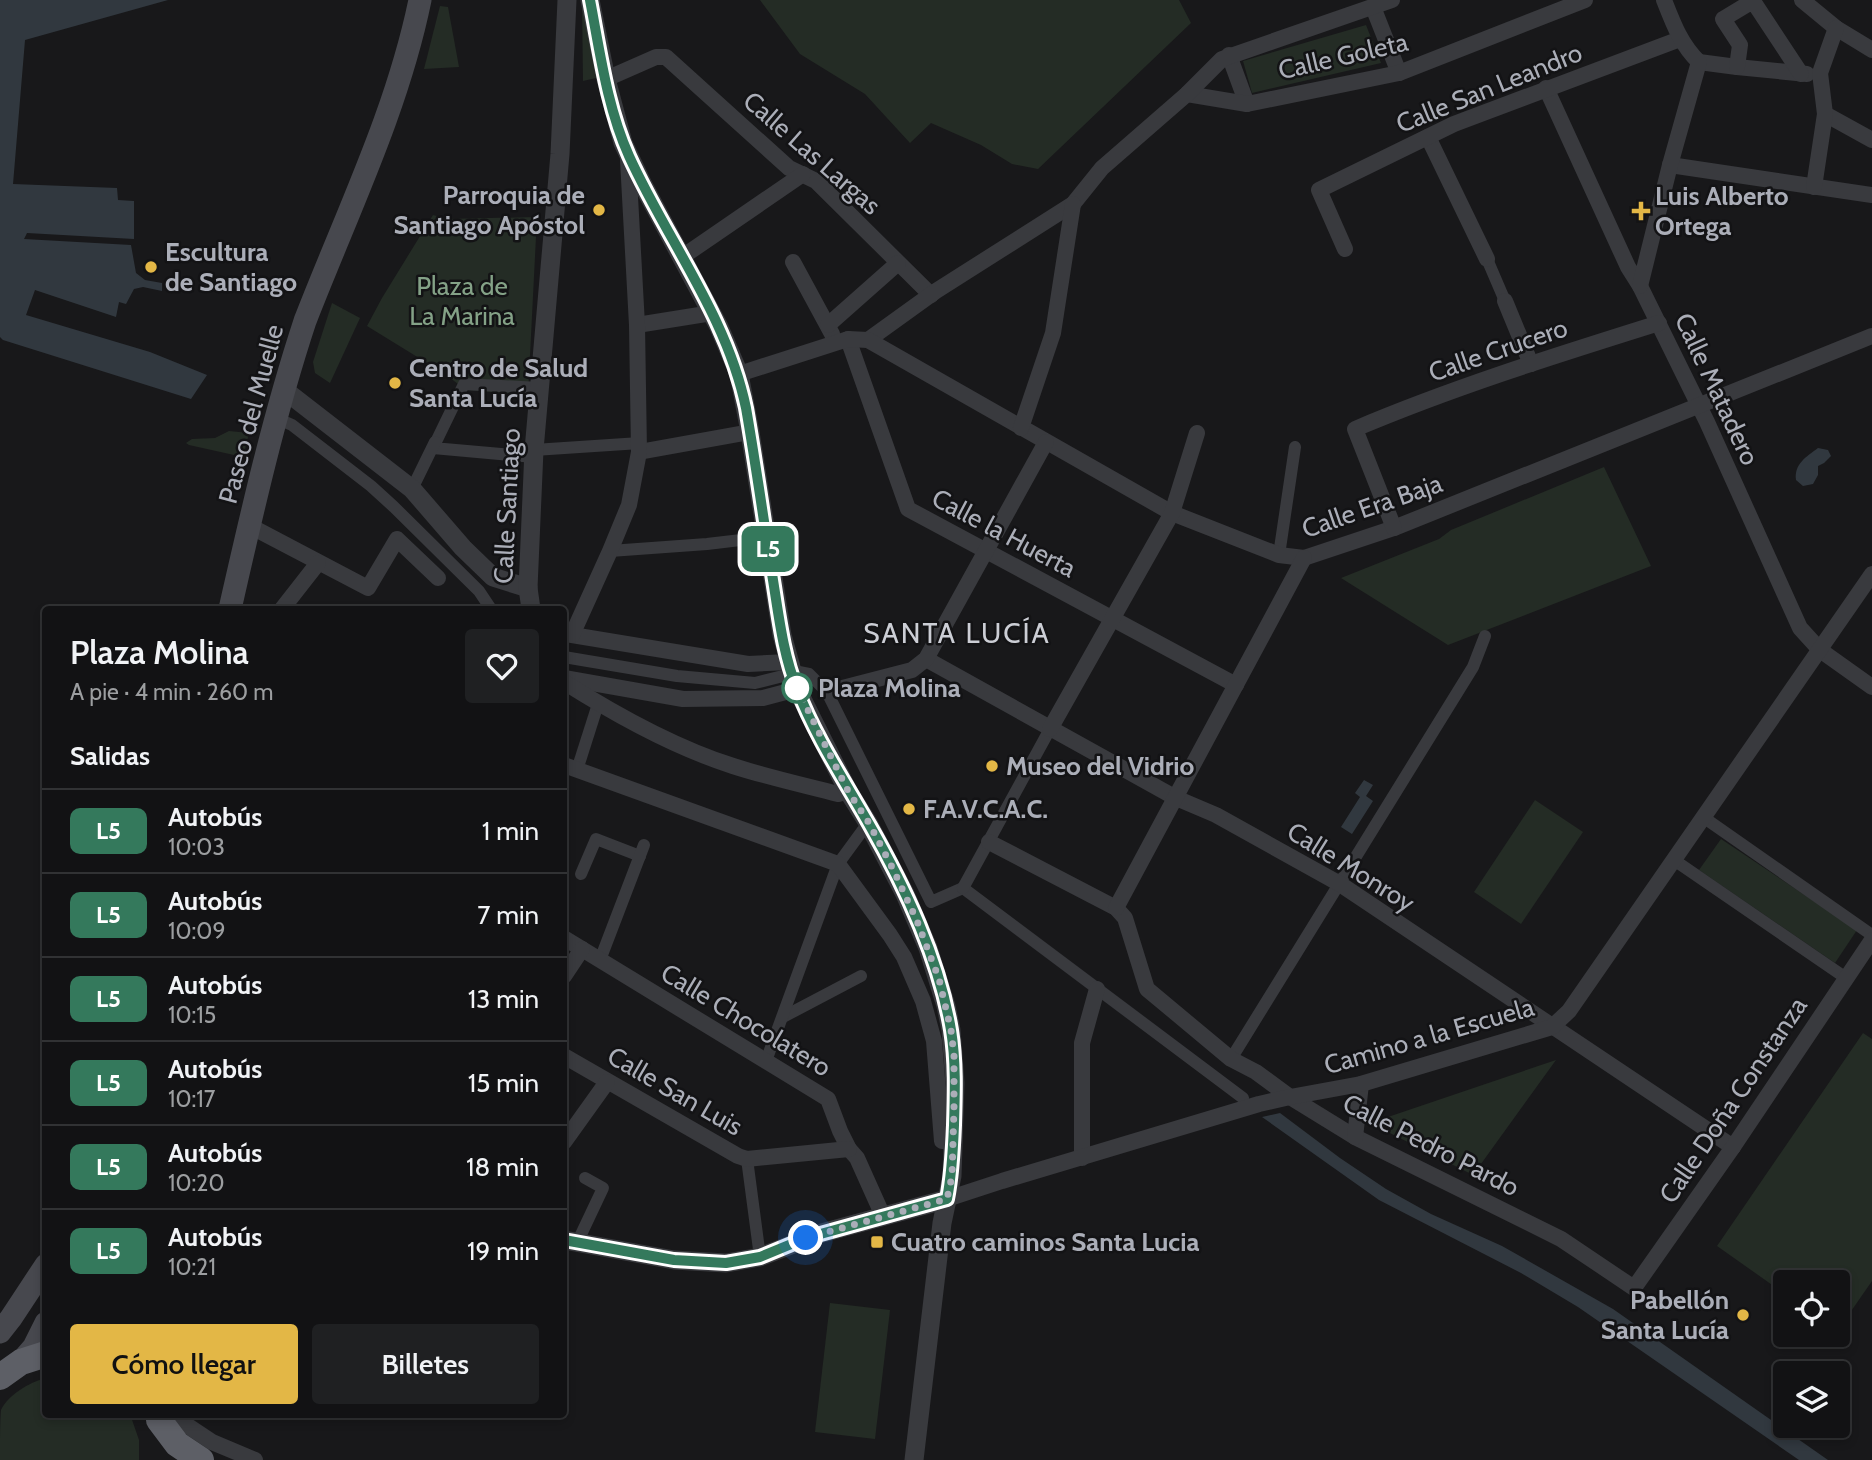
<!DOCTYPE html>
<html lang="es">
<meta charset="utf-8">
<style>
body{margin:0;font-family:Cabin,sans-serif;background:#1f2022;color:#f1f3f6;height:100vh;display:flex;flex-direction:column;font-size:26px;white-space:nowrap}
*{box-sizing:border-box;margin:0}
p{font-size:23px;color:#9c9ea0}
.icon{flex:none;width:38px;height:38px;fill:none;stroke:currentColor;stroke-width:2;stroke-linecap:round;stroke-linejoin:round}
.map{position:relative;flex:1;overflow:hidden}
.details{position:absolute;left:42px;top:606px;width:525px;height:812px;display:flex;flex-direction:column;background:#121214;border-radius:7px;box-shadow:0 4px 10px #0003,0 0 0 2px #313234}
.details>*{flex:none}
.badge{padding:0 14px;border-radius:10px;font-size:24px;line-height:46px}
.fabs{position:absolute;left:1773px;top:1270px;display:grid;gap:14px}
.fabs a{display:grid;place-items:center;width:77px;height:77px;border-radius:7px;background:#121214;box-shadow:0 4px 10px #0003,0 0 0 2px #313234;font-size:35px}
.you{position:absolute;width:35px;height:35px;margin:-18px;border:5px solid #fff;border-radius:50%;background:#1a73e8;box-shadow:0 0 0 10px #1a73e833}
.map>.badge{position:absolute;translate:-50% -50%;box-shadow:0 0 0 4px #fff}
h2{padding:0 28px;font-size:26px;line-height:63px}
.round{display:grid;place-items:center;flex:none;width:74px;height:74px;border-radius:7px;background:#1f2022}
.summary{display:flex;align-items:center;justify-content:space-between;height:119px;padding:0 28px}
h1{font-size:33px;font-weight:600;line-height:52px}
.cta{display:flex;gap:14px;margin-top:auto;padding:14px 28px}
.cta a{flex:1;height:80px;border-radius:7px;background:#e3b746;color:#111;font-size:28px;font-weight:600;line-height:80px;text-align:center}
.cta a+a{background:#1f2022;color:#f1f3f6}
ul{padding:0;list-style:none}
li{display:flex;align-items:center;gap:21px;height:84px;padding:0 28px;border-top:2px solid #313234}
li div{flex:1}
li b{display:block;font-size:26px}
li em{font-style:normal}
li .badge{min-width:77px;font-weight:700;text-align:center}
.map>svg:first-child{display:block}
.green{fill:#242c25}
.water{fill:#31383f}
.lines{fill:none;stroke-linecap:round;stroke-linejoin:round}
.pedestrian{stroke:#393a3e;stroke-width:12}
.minor{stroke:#393a3e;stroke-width:16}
.tertiary{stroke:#393a3e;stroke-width:19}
.secondary{stroke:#47484e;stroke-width:23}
.trunk{stroke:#5d5f66;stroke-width:26}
.line-casing{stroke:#fff;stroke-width:16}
.line{stroke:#34795c;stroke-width:10}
.walk{stroke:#abaeb8;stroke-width:7;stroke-dasharray:0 12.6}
.poi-dot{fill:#e3b746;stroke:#131315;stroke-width:2.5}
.stop-dot{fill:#fff;stroke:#34795c;stroke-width:3.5}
.labels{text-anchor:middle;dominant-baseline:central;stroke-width:5;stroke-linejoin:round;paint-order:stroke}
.street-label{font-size:26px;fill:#abaeb8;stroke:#131315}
.poi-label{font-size:26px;font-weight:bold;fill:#abaeb8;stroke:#131315;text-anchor:start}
.park-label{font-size:26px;fill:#84a287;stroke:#131315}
.stop-label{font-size:26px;font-weight:bold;fill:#abaeb8;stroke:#131315;text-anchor:start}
.neighbourhood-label{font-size:28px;letter-spacing:2px;fill:#ccced5;stroke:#131315}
</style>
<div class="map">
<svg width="1872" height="1460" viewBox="0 0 1872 1460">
<rect width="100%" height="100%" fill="#18181a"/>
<!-- green -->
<g class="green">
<polygon points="582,0 584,0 596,78 583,81"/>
<polygon points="760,0 1179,0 1191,23 1038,169 1012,164 981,145 931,123 910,143 865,94 800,54"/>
<polygon points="440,6 448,7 459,67 424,69"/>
<polygon points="1366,25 1381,63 1252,93 1243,61"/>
<polygon points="433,215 447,219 537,217 528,395 466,390 445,374 367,326 382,298"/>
<polygon points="332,303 360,318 330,383 315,373 313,362"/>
<polygon points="229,431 249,433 243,457 189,445 186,443 192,439 215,438"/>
<polygon points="1604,467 1651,566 1448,645 1341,578 1439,539 1451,530"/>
<polygon points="1535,800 1583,832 1521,924 1474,892"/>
<polygon points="1721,839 1857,930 1835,963 1699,870"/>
<polygon points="1863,1033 1872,1039 1872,1281 1838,1330 1838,1283 1785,1283 1785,1294 1717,1246"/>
<polygon points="1556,1060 1473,1175 1380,1128 1385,1118"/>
<polygon points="830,1303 890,1310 875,1439 815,1432"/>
<path d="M45,1378L46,1414H130L139,1440V1460H0C0,1448 0,1420 1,1410C9,1394 29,1383 45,1378Z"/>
</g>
<!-- water -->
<g class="water">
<polygon points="0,0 168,0 25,40 13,184 117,188 118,200 134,201 134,239 27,233 24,239 131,245 136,273 145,280 162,283 162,291 143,287 134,289 126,304 119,302 116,317 35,290 26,315 150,352 207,375 191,399 3,340 0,337"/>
<path d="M1818,448L1828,450L1831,456L1824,463L1818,466V475L1813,484L1803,486L1796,480C1794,464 1806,457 1818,448Z"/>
<polygon points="1364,780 1373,785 1366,796 1373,801 1352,834 1341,827 1360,797 1355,793"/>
<polygon points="1280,1113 1340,1158 1386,1189 1431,1214 1502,1246 1613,1309 1828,1460 1799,1460 1578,1307 1521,1273 1379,1200 1262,1117"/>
</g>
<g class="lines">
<!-- pedestrian -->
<g class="pedestrian">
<polyline points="1487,259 1505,301"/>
<polyline points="276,418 292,425 371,486 394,507 479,591 491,609"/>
<polyline points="534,450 640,443"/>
<polyline points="534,457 433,448 464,384 540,388"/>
<polyline points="412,489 435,442"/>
<polyline points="610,551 707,544 766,537"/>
<polyline points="1279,555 1295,447"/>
<polyline points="564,657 677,676 755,683 799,672 809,674 827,692 931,902 963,888"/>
<polyline points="577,770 598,704"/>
<polyline points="1703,817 1872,935"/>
<polyline points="1674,860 1846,978"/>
<polyline points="581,874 596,839 640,856"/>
<polyline points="963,888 1243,1098"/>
<polyline points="963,888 1050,729"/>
<polyline points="600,960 644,845"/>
<polyline points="783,1017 861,976"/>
<polyline points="1231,1059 1473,667 1485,636"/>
<polyline points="766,1061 838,864 868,823"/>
<polyline points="747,1159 760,1257"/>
<polyline points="577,1243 603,1188 585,1178"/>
</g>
<!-- minor -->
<g class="minor">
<polyline points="1802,0 1836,28 1872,50"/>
<polyline points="1373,7 1399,73"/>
<polyline points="1229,55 1247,104"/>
<polyline points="1699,62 1737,67 1807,74"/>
<polyline points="1737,67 1740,45 1723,19 1753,1 1801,74"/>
<polyline points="606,79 656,57 666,57 789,168 816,181 931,295"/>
<polyline points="1546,88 1628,267 1640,286 1707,422 1800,628 1820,650 1872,687"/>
<polyline points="1187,94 1247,104 1399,73 1585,0"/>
<polyline points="1825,114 1872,140"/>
<polyline points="1428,137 1487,259"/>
<polyline points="1670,165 1872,195"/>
<polyline points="1814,187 1825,114 1820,73 1836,28"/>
<polyline points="1345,249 1319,190 1454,124 1680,39"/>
<polyline points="682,257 803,174"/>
<polyline points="793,262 832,334"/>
<path d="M1640,286L1670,165L1699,62C1681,45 1673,23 1664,0"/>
<polyline points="1505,301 1531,364"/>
<polyline points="637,325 712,313"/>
<polyline points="828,325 898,263"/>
<polyline points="848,339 908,509 1236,685"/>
<polyline points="868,340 936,291 1073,204 1102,168 1187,94 1222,59 1392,0"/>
<polyline points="739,374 848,339 868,340 1172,513 1279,555 1304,558 1394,528 1872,336"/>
<polyline points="1021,428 1053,333 1073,204"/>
<polyline points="639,452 750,432"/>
<polyline points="250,526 368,588 397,539 438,578"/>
<path d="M1394,528L1355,429C1454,387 1557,355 1659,323"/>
<polyline points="282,609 318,563"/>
<polyline points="564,632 572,635 748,664 788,662"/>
<polyline points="572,635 610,551 629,505 639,452 637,325 628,160"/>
<polyline points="926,659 1176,798 1216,815 1340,884 1733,1147"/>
<polyline points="564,678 683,699 763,698 797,689"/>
<path d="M564,682C616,715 673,747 733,766C767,777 803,785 838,794L848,791"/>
<polyline points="827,692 912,670 926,659 1046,442"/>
<polyline points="1050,729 1172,513 1197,433"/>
<polyline points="564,765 838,864 890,935 904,957 923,1001 934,1041 942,1141 953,1140"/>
<polyline points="989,842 1116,908 1125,918 1147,989 1231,1059 1256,1072 1290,1097 1355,1137 1561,1239 1634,1288 1733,1147 1872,940"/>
<polyline points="1116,908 1304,558"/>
<polyline points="564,938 828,1099 840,1131 849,1149 857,1158 883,1216"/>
<polyline points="564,976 582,949"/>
<polyline points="564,1056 738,1156 747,1159 849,1149"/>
<polyline points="1355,1137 1361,1084"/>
<polyline points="564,1142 607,1082"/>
<polyline points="1082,1158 1082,1043 1097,989"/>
<polyline points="947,1199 1002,1181 1259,1104 1290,1097 1361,1084 1552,1027 1569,1011 1872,574"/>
<polyline points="170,1414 212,1442 255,1460"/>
</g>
<!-- tertiary -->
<g class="tertiary">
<polyline points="590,0 606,79 623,143 643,185 719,327 739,374 750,432 782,635 797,689 848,791 868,823 905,894 928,948 946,1006 951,1030 955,1083 952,1176 942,1223 914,1460"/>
<polyline points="283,389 412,489 463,548 493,577 528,588"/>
<polyline points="531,609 528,588 534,450 560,154 567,0"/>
<polyline points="564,1240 674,1260 726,1263 760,1257 822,1233 947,1199"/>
</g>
<!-- secondary -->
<g class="secondary">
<path d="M230,609C252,512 274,415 305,321C346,215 397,112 420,0"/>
<polyline points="0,1332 11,1318 46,1265"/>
<polyline points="21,1362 34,1347 46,1323"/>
</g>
<!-- trunk -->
<g class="trunk">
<polyline points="0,1377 21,1362 46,1354"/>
<polyline points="159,1420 177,1444 201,1460"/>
</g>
</g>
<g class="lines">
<!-- line casing -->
<g class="line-casing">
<path id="line" d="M564,1240L674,1260L726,1263L760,1257L806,1238L947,1199C952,1174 953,1150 954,1125C955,1093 956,1061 951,1030C939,958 905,887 869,824C844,780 815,736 797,689C783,654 779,617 773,580C764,523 756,465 746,408C727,316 667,240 629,156C607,107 600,52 590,0"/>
</g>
<!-- line -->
<use href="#line" class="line"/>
<!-- walk -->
<polyline class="walk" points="797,688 848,791 869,823 893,869 917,921 939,979 951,1030 954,1055 954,1108 952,1176 947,1199 806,1238"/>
</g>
<!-- markers -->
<g class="poi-dot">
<circle cx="599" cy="210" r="7"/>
<path d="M1637.5 200.5h7v7h7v7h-7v7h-7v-7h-7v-7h7z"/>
<circle cx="151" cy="267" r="7"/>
<circle cx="395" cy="383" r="7"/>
<circle cx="992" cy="766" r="7"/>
<circle cx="909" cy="809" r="7"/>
<rect x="870" y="1235" width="14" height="14" rx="3.5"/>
<circle cx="1743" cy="1315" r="7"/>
</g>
<circle class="stop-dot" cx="797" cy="688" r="14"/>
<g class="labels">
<!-- street labels -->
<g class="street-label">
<text transform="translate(1343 56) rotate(-13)">Calle Goleta</text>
<text transform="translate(1489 88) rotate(-22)">Calle San Leandro</text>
<text transform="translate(812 153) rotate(41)">Calle Las Largas</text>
<text transform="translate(1498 350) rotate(-19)">Calle Crucero</text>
<text transform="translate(1717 389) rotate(65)">Calle Matadero</text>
<text transform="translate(251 414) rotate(-75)">Paseo del Muelle</text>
<text transform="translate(507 506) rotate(-87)">Calle Santiago</text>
<text transform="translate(1372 506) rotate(-19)">Calle Era Baja</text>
<text transform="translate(1004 533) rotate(28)">Calle la Huerta</text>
<text transform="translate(1351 867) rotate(32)">Calle Monroy</text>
<text transform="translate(746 1020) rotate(31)">Calle Chocolatero</text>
<text transform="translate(1429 1036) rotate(-16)">Camino a la Escuela</text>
<text transform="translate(675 1091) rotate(30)">Calle San Luis</text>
<text transform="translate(1733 1100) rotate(-56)">Calle Doña Constanza</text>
<text transform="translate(1431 1145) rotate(27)">Calle Pedro Pardo</text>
</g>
<!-- poi labels -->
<g class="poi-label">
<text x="585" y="195" text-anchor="end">Parroquia de<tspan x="585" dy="30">Santiago Apóstol</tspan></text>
<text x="1655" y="196">Luis Alberto<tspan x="1655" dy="30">Ortega</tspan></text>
<text x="165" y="252">Escultura<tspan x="165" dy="30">de Santiago</tspan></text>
<text x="409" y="368">Centro de Salud<tspan x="409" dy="30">Santa Lucía</tspan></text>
<text x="1006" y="766">Museo del Vidrio</text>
<text x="923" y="809">F.A.V.C.A.C.</text>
<text x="891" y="1242">Cuatro caminos Santa Lucia</text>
<text x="1729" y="1300" text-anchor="end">Pabellón<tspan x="1729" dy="30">Santa Lucía</tspan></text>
</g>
<!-- park labels -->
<g class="park-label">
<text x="462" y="286">Plaza de<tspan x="462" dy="30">La Marina</tspan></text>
</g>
<!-- stop labels -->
<g class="stop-label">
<text x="818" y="688">Plaza Molina</text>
</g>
<!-- neighbourhood labels -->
<g class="neighbourhood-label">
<text x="957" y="633">SANTA LUCÍA</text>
</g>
</g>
</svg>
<div class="fabs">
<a><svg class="icon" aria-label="locate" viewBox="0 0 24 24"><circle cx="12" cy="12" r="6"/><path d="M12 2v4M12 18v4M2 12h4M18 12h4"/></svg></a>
<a><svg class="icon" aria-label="layers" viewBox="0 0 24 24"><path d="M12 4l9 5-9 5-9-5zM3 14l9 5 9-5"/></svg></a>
</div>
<div class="you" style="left:806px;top:1238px"></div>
<b class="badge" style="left:768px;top:549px;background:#34795c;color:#fff">L5</b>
<section class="details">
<div class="summary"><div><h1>Plaza Molina</h1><p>A pie · 4 min · 260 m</p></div><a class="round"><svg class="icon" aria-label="heart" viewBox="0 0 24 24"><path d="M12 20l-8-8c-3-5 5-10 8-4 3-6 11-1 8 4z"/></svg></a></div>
<h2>Salidas</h2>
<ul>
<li><span class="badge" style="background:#34795c;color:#fff">L5</span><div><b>Autobús</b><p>10:03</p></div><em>1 min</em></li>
<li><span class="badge" style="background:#34795c;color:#fff">L5</span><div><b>Autobús</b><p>10:09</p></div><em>7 min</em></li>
<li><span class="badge" style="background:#34795c;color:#fff">L5</span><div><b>Autobús</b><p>10:15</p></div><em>13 min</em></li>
<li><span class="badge" style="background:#34795c;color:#fff">L5</span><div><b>Autobús</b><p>10:17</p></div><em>15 min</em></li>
<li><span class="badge" style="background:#34795c;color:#fff">L5</span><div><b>Autobús</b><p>10:20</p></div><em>18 min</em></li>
<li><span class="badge" style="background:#34795c;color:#fff">L5</span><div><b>Autobús</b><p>10:21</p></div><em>19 min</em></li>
</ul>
<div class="cta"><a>Cómo llegar</a><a>Billetes</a></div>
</section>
</div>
